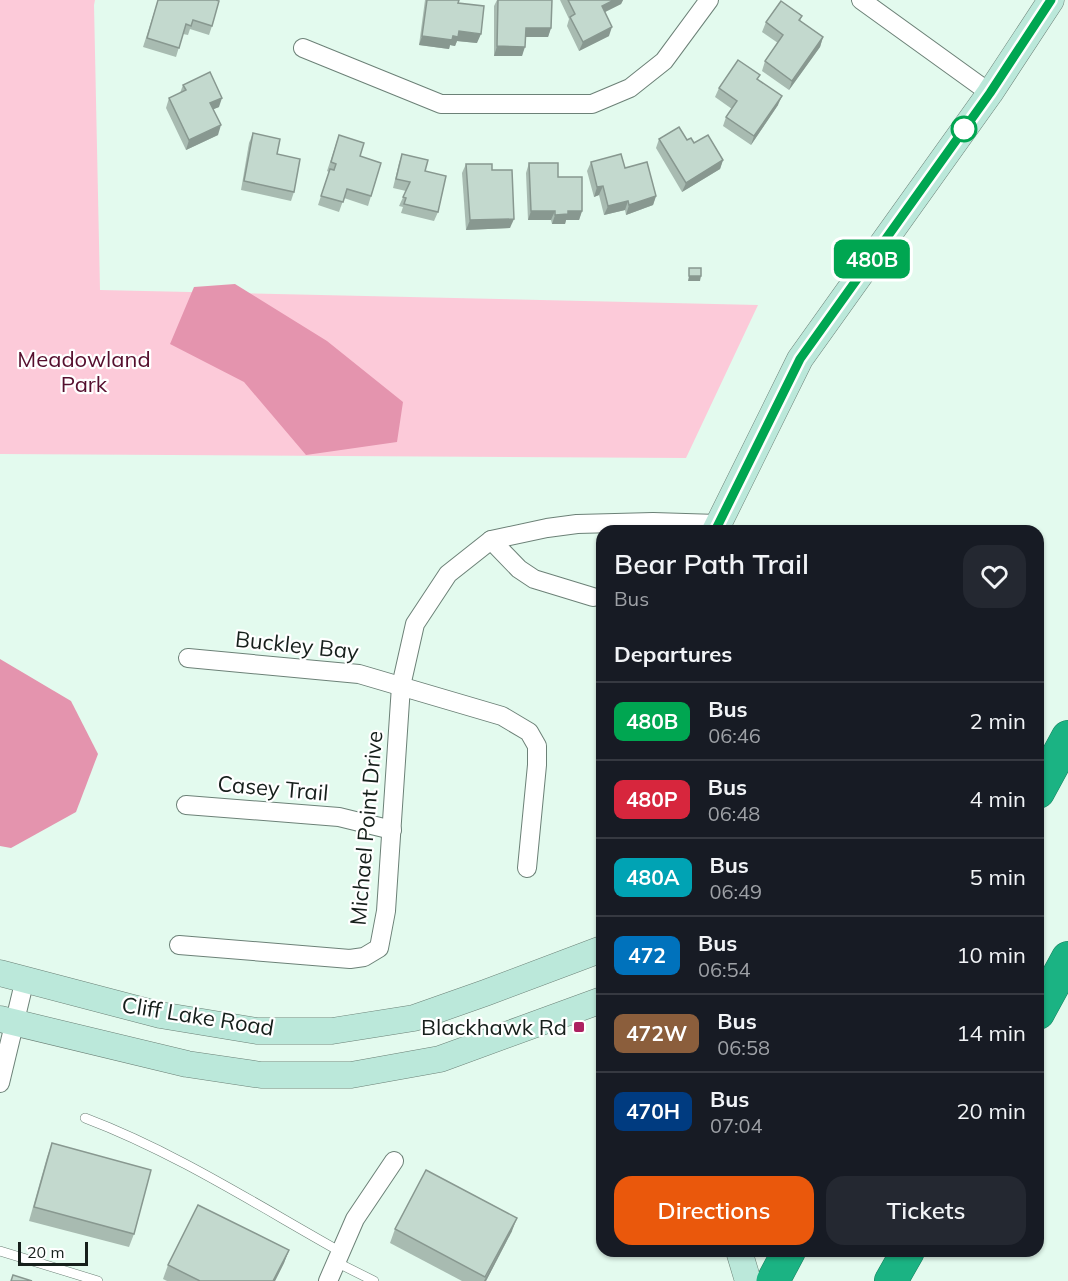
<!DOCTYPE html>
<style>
body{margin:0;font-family:Mulish,sans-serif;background:#242831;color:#f1f3f6;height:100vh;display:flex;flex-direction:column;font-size:22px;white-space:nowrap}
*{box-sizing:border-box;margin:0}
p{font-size:20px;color:#9ea1a6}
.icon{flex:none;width:33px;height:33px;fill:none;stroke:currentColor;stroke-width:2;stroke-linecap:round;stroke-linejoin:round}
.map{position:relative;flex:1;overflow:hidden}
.details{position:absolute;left:596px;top:525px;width:448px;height:732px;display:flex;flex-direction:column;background:#171b24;border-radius:18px;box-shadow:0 2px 4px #0004}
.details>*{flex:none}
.badge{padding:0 12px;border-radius:9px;font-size:21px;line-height:39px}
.scale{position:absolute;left:18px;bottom:15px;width:70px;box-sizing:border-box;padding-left:6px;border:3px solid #161f1b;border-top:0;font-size:16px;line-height:21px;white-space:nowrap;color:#161f1b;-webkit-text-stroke:4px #fff;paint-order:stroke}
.map>.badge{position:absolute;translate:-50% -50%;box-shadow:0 0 0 3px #fff}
h2{padding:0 18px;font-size:22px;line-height:54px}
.round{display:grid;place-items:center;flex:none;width:63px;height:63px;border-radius:18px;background:#242831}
.headline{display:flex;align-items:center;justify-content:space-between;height:102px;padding:0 18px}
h1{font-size:28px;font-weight:600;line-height:45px}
.cta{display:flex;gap:12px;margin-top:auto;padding:12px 18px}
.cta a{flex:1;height:69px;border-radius:18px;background:#ea580c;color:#fff;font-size:24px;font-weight:600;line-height:69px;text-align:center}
.cta a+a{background:#242831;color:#f1f3f6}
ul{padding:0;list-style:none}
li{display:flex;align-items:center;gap:18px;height:78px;padding:0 18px;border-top:2px solid #363941}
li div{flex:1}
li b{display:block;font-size:22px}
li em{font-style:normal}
li .badge{min-width:66px;font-weight:700;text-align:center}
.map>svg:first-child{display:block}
.green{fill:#fccad9}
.water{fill:#e494ae}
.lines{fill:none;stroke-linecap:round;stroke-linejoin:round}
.lane-casing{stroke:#6c8177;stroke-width:10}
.street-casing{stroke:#6c8177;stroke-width:20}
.secondary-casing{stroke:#6c8177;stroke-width:27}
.highway-casing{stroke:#197f5f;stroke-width:34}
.lane{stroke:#fff;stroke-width:9}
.street{stroke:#fff;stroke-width:18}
.secondary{stroke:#bbe8da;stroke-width:26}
.highway{stroke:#1bb383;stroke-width:33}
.wall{fill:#a8bbb1}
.shaded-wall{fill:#889890}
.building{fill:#c3d9ce;stroke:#889890;stroke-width:1.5}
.line-casing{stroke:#fff;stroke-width:14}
.line{stroke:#00a651;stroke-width:9}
.stop-dot{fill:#fff;stroke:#00a651;stroke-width:3}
.poi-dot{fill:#ad2161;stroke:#fff;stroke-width:2}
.labels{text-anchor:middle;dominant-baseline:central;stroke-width:4.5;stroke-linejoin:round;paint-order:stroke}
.park-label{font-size:22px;fill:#550f2e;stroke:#fff}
.street-label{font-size:22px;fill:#161f1b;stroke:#fff}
.poi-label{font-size:22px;fill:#161f1b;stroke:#fff;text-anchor:end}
</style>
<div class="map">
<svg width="1068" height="1281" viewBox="0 0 1068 1281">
<rect width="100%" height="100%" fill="#e3faee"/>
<!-- green -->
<polygon class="green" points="0,0 95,0 94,5 100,290 758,305 686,458 0,454"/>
<!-- water -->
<g class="water">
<polygon points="235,284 327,341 403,402 397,442 306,455 244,382 170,344 194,287"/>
<polygon points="0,659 71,701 98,754 76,812 11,848 0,846"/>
</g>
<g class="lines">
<!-- lane casing -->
<g class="lane-casing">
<g id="lane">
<path d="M85,1118C175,1152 257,1205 341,1252"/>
<polyline points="0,1251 98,1281"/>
<polyline points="336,1262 374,1281"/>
</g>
</g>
<!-- street casing -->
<g class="street-casing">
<g id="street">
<polyline points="861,0 990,93"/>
<polyline points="303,48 441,104 592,104 630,88 664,61 709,0"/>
<polyline points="491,540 519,569 534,579 593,597"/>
<polyline points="188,658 359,674 502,716 529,732 537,746 537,765 527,868"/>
<polyline points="186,805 339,817 392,830"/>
<polyline points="179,945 350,959 364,957 379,948 386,911 401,686 415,624 448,574 491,540 547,528 577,524 653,522 718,524"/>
<polyline points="0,1083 25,979"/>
<polyline points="328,1281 355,1219 394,1161"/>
</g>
</g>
<!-- secondary casing -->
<g class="secondary-casing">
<g id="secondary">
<polyline points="715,531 800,359 990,93 1051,0"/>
<polyline points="0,973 160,1015 257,1031 332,1031 414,1018 485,993 602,949"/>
<polyline points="0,1019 187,1064 261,1075 351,1075 440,1059 602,1000"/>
<polyline points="739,1251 748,1281"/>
</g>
</g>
<!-- highway casing -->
<g class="highway-casing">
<g id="highway">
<polyline points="1038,792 1068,737"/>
<polyline points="1038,1013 1068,958"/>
<polyline points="773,1281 789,1251"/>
<polyline points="891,1281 908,1251"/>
</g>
</g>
<!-- lane -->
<use href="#lane" class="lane"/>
<!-- street -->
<use href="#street" class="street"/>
<!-- secondary -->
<use href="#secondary" class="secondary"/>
<!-- highway -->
<use href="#highway" class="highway"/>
</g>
<!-- wall -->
<g class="wall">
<polygon points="158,0 216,0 212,26 209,35 190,29 188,35 183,34 176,57 143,47"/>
<polygon points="425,0 459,0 458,3 477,43 457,41 455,46 450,45 449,49 419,45"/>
<polygon points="497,0 552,0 551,28 548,37 525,37 522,56 494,56 494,6"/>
<polygon points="560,0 623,0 621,4 605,12 609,36 579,51 567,26 569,19"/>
<polygon points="802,16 800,21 823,37 820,47 789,90 762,71 765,61 778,43 762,32 766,22"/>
<polygon points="758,80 778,105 751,145 723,126 726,117 732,109 715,97 719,88"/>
<polygon points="183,85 219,107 213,109 218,135 186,150 166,108 169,98 180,93"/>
<polygon points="253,133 277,154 294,192 291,201 241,190 249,143"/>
<polygon points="339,135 360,156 371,196 368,206 344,198 339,212 318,205 329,172 327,171"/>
<polygon points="659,139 687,140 694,143 723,160 720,169 682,192 656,148"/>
<polygon points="402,154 425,171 438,212 434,221 401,213 403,207 399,206 406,191 393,188 399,163"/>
<polygon points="591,162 656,196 653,205 626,215 625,210 604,215 599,195 594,197 587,171"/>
<polygon points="529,163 558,177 582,211 579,220 566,220 565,224 552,224 551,220 528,220 526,173"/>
<polygon points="466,164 492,170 510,228 466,230 462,173"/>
<polygon points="52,1143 134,1234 129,1247 29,1221 47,1157"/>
<polygon points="395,1229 512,1231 486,1281 462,1281 390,1243"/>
<polygon points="289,1250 284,1263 275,1281 167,1281 163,1279 168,1265"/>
</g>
<!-- shaded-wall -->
<g class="shaded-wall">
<polygon points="614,0 623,0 621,4 599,15 602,6"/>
<polygon points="612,27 609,36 579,51 583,42"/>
<polygon points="526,28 551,28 548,37 522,37"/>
<polygon points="459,31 481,34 477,43 457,41 455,46 450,45 449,49 419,45 422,36 453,36"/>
<polygon points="823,37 820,47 789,90 792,81"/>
<polygon points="497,46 525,47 522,56 494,56"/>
<polygon points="782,96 778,105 751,145 754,136"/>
<polygon points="222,98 219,107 207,112 210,103"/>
<polygon points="221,125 218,135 186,150 189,140"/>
<polygon points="723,160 720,169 682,192 686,183"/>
<polygon points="603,186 599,195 594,197 597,187"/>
<polygon points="656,196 653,205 626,215 629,205"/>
<polygon points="628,201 625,210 604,215 608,206"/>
<polygon points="531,211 555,211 551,220 528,220"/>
<polygon points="568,211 582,211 579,220 566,220 565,224 552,224 555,215"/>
<polygon points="514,219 510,228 466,230 470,220"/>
<polygon points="689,276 701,276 700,281 688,281"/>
<polygon points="517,1218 512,1231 486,1281 484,1281"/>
<polygon points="289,1250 284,1263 275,1281 273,1281"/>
</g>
<!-- building -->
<g class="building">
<polygon points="158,0 216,0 219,1 212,26 193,20 191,26 186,24 179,48 147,38"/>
<polygon points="427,0 459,0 458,3 484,6 481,34 459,31 458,37 453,36 452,40 422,36"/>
<polygon points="498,0 552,0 551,28 526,28 525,47 497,46"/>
<polygon points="568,0 614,0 602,6 612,27 583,42 570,17 575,14"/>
<polygon points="781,1 802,16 799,20 823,37 792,81 765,61 783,35 766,22"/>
<polygon points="738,60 760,75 757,79 782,96 754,136 726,117 737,101 719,88"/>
<polygon points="210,72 222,98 210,103 221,125 189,140 169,98 186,90 183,85"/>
<polygon points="679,127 687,140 691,138 694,143 708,135 723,160 686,183 659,139"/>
<polygon points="253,133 280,139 277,154 300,159 294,192 244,181"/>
<polygon points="339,135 364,143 360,156 381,163 371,196 347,189 343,202 321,196 330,169 334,170 336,164 331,162"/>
<polygon points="402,154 428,160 425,171 446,176 438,212 404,204 406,198 403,197 410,182 396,179"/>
<polygon points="621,154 625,168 647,162 656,196 629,205 628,201 608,206 603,186 597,187 591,162"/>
<polygon points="529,163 558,163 558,177 582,177 582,211 568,211 568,214 555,215 555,211 531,211"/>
<polygon points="466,164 492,164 492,170 512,170 514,219 470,220"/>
<rect x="689" y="268" width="12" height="8"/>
<polygon points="52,1143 151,1170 134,1234 34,1207"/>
<polygon points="426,1170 517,1218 485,1277 395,1229"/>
<polygon points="198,1205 289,1250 273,1281 200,1281 168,1265"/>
<polygon points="13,1275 32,1281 11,1281"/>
</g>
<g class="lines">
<!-- line casing -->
<g class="line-casing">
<polyline id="line" points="715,531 800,359 990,93 1051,0"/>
</g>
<!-- line -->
<use href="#line" class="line"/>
</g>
<!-- markers -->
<circle class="stop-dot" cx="964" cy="129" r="12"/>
<rect class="poi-dot" x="573" y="1021" width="12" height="12" rx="3"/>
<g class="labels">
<!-- park labels -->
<g class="park-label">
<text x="84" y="359">Meadowland<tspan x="84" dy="25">Park</tspan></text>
</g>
<!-- street labels -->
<g class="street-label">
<text transform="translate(297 645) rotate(6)">Buckley Bay</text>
<text transform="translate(273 788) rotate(5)">Casey Trail</text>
<text transform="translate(366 828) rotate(-85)">Michael Point Drive</text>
<text transform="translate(198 1016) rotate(9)">Cliff Lake Road</text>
</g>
<!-- poi labels -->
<g class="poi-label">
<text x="567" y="1027">Blackhawk Rd</text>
</g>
</g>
</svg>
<div class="scale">20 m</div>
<b class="badge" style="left:872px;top:259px;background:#00a651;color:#fff">480B</b>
<section class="details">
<div class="headline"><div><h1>Bear Path Trail</h1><p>Bus</p></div><a class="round"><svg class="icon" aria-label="heart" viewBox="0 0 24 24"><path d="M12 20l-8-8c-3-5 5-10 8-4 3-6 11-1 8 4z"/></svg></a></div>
<h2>Departures</h2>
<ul>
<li><span class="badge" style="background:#00a651;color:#fff">480B</span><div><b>Bus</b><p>06:46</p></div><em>2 min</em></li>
<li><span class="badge" style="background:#d7263d;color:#fff">480P</span><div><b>Bus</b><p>06:48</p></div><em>4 min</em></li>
<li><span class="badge" style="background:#00a3b4;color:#fff">480A</span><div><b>Bus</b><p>06:49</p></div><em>5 min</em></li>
<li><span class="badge" style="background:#0072bc;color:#fff">472</span><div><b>Bus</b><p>06:54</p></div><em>10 min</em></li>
<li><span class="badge" style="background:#8b5e3c;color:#fff">472W</span><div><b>Bus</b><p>06:58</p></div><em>14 min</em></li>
<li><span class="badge" style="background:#003b80;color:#fff">470H</span><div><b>Bus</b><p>07:04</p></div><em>20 min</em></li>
</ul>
<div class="cta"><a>Directions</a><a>Tickets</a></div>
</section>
</div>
